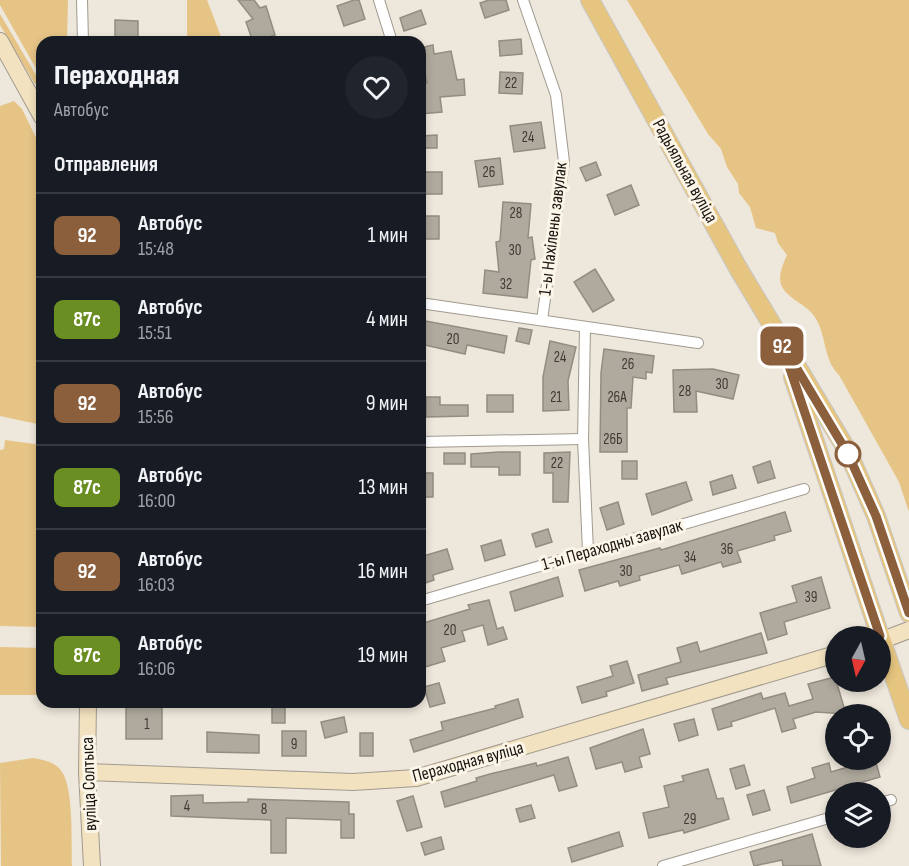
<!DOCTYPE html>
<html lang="ru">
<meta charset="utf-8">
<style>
body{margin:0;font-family:"Sofia Sans Condensed",sans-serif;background:#20242c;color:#f1f3f6;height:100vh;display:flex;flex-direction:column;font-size:22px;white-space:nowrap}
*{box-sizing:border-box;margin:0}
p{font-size:20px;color:#9ea1a6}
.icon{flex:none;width:33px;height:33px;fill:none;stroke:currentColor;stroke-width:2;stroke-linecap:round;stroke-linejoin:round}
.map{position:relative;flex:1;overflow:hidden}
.details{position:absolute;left:36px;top:36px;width:390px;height:672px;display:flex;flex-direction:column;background:#171b24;border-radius:18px;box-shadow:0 3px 9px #0003}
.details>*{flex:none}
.badge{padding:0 12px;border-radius:9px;font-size:21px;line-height:39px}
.needle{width:39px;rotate:188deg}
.buttons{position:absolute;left:825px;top:626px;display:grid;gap:12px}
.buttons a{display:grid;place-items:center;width:66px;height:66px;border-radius:50%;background:#171b24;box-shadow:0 3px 9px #0003;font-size:30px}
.map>.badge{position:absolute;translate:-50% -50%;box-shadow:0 0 0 3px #fff}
h2{padding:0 18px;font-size:22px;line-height:54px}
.round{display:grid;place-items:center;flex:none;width:63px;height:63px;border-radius:32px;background:#20242c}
.head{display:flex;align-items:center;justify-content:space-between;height:102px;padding:0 18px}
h1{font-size:28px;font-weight:800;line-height:45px}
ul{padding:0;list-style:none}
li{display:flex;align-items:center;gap:18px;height:84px;padding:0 18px;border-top:2px solid #363941}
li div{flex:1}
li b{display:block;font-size:22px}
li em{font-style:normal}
li .badge{min-width:66px;font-weight:700;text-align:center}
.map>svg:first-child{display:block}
.green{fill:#e6c486}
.building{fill:#b0aa9e;stroke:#928c81;stroke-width:1.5}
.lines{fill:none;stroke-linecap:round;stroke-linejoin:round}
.street-casing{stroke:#a19a8f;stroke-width:12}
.secondary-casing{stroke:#a19a8f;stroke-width:18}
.primary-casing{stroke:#c8c7c6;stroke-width:20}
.street{stroke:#fff;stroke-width:10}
.secondary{stroke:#f2e2bf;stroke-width:16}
.primary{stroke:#e5c57f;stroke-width:18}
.line-casing{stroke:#fff;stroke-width:14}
.line{stroke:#8b5e3c;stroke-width:9}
.stop-dot{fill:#fff;stroke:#8b5e3c;stroke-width:3}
.labels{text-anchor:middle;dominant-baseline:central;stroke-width:6;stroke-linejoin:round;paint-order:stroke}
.number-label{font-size:15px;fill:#3e3b34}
.street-label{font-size:18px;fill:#181611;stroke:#fcf5e8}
</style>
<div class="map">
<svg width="909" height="866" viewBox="0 0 909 866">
<rect width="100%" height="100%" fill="#eee7db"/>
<!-- green -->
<g class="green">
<polygon points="0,0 68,0 67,42 42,42 42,79 0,5"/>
<polygon points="187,0 207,0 223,42 187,42"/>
<path d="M627,0H909V512L899,482L839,375C823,359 827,338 816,319C809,305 789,300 782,287C777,277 783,264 787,255L778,243L775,233L756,228L750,207L739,193L738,184L727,167L721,149L708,134Z"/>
<polygon points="0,14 40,82 35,84 0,25"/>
<polygon points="14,101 22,109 42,150 42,425 0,416 0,106"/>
<polygon points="5,440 42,445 42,627 0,626 0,450 4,449"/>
<polygon points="0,647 42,648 42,695 0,695"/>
<path d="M33,758C44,760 56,762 62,772C74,790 71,844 72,866H1L0,763Z"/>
</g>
<!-- building -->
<g class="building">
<polygon points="238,0 254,0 260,8 266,6 275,35 253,42 246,22 253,19"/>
<polygon points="354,0 359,0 365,19 344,26 337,6"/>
<polygon points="489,0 506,0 509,10 485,18 480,3"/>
<polygon points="421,10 426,24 404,31 400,18"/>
<polygon points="115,20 138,21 138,42 115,42"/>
<polygon points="521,39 522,54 500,56 499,41"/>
<polygon points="433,45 434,54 451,51 457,80 464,79 465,95 440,97 442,112 420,114 420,84 427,83 420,48"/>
<polygon points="500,72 523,73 522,94 499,93"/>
<polygon points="541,122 545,148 514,152 510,126"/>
<polygon points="437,135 437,148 420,148 420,136"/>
<polygon points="500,158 503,184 479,187 475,161"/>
<polygon points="596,162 601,175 586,181 580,168"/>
<rect x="420" y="172" width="22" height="22"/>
<polygon points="631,185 639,205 615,215 607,195"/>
<polygon points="503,202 531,204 528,238 532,237 535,259 531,260 527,298 483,293 485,270 499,272 496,242 500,241"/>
<rect x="420" y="216" width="19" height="23"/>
<polygon points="595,269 614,300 593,312 574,282"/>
<polygon points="420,320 507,336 504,353 467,345 465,354 420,344"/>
<polygon points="519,328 532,330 529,344 516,341"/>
<polygon points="550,341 576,347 568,381 569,410 543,411 543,377"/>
<polygon points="604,349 654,356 652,373 646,372 646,379 633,377 631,408 627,408 627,452 600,452 601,373"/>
<polygon points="713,369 739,375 733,399 696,391 697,412 674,412 673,370"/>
<rect x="487" y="395" width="26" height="17"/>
<polygon points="426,397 440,397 440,405 468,405 468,416 426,417"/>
<polygon points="499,452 520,452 520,475 499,475 499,467 471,467 471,454"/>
<polygon points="570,452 568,502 553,502 553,473 544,473 544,453"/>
<rect x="444" y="453" width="21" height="11"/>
<rect x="622" y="461" width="15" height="18"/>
<polygon points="770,461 775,478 758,483 753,467"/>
<rect x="420" y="473" width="13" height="24"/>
<polygon points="732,475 736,488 713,495 710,482"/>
<polygon points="686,482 692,500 652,515 646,494"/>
<polygon points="618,502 624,524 607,530 600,508"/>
<polygon points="785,512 791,531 774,536 775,540 737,551 741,562 723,567 721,562 682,574 679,565 639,576 640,580 620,586 618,581 585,591 579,570 660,548 661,550"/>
<polygon points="548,529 552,542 536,547 532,534"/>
<polygon points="501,540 505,555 485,561 481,546"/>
<polygon points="447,549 453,569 433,575 434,580 420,585 420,557"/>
<polygon points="558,577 563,596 515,611 510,592"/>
<polygon points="821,577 830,608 784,622 787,634 768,640 760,613 797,602 792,586"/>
<polygon points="489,600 497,629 503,627 507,639 488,645 483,625 462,631 465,641 441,648 445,661 425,667 420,651 420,624 470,609 468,605"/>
<polygon points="761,633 767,653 666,678 668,684 642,691 638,675 681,662 677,648 697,642 700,652"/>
<polygon points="627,661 634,683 606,692 607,696 582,703 577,687 613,676 610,666"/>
<polygon points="835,677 846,714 816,712 793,719 796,728 782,732 775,708 731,722 732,726 718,730 712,709 761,693 763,699 785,693 789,706 813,699 808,684"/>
<polygon points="439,683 445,703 430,707 424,687"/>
<polygon points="518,699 523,717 414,752 410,740 443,730 441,722 496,708 495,706"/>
<rect x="126" y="702" width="36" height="37"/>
<rect x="272" y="707" width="13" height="16"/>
<polygon points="344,717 347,732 325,738 321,722"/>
<polygon points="694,719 698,735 679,741 674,724"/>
<polygon points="643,729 650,754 639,757 642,767 625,772 622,762 596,769 590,748"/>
<rect x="282" y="731" width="24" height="25"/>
<polygon points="207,732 259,735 259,753 207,752"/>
<rect x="360" y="733" width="13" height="23"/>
<polygon points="568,757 577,786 559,791 554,775 445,807 441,792 477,781 476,778 490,774 536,763 537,766"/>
<polygon points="875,759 880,777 791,803 787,787 815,778 812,768 829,763 831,772"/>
<polygon points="744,765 750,785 736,789 730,769"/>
<polygon points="708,769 717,799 723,798 729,819 684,833 683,830 649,838 643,813 669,807 664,786 684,781 682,776"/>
<polygon points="764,790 770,810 753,815 747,795"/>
<polygon points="203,795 203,803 248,802 248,799 349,802 349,814 354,814 354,838 341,838 341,820 286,818 286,853 271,853 271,820 171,816 171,796"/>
<polygon points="413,796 422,827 407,831 397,801"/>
<polygon points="531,805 535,818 520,822 516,809"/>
<polygon points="619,832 623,846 572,862 568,848"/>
<polygon points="812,834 821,866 783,866 782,860 754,866 750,852"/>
<polygon points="441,837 444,849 425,855 421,843"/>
</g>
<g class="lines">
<!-- street casing -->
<g class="street-casing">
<g id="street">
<polyline points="82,0 83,42"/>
<polyline points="379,0 392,42"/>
<polyline points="523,0 556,95 564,162 542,320"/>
<polyline points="420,303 698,343"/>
<polyline points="585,328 583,439 588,551"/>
<polyline points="420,442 583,439"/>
<polyline points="420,601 804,489"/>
<polyline points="880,803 891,800"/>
<polyline points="663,866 836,816"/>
</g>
</g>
<!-- secondary casing -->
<g class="secondary-casing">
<g id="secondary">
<polyline points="0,41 42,117"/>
<polyline points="880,641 909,630"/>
<polyline points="88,702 87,772 92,866"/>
<polyline points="87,772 353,782 416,778 836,654"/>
</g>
</g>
<!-- primary casing -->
<g class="primary-casing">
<g id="primary">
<polyline points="590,0 738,268 847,450 876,516 909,613"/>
<polyline points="793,377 880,636"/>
<polyline points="880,636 909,720"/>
</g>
</g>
<!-- street -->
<use href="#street" class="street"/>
<!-- secondary -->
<use href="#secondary" class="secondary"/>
<!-- primary -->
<use href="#primary" class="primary"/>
</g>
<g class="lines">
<!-- line casing -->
<g class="line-casing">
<polyline id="line" points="880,636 781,342 848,454 876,516 909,613"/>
</g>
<!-- line -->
<use href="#line" class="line"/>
</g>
<!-- markers -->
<circle class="stop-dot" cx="848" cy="454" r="12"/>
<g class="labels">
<!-- number labels -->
<g class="number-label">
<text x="511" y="83">22</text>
<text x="528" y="137">24</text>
<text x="489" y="172">26</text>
<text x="516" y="213">28</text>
<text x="515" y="250">30</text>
<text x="506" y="284">32</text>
<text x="453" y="339">20</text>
<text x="560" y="357">24</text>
<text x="628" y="364">26</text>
<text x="722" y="384">30</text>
<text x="685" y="391">28</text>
<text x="556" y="397">21</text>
<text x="617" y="397">26А</text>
<text x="613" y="439">26Б</text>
<text x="557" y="463">22</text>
<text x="727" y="549">36</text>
<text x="690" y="557">34</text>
<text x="626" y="571">30</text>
<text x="811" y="597">39</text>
<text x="450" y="630">20</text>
<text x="147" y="724">1</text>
<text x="294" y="744">9</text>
<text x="187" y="806">4</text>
<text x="264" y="809">8</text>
<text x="690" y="819">29</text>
</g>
<!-- street labels -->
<g class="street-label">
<text transform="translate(685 171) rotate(61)">Радыяльная вуліца</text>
<text transform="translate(553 229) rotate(-83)">1-ы Нахілены завулак</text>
<text transform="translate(612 545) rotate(-16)">1-ы Пераходны завулак</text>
<text transform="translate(468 762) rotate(-15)">Пераходная вуліца</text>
<text transform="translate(89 784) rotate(-92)">вуліца Солтыса</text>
</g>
</g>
</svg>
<div class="buttons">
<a><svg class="needle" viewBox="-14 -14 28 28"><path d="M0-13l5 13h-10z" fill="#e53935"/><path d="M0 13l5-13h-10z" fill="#9ea1a6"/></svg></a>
<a><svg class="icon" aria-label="locate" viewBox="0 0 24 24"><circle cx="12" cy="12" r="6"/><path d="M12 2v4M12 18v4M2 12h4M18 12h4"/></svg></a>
<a><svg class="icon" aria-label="layers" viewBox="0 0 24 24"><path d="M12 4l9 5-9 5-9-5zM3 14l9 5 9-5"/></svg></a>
</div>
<b class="badge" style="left:782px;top:346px;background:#8b5e3c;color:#fff">92</b>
<section class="details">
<div class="head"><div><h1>Пераходная</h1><p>Автобус</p></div><a class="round"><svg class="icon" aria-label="heart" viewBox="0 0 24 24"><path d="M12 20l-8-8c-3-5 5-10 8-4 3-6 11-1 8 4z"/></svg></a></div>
<h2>Отправления</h2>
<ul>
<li><span class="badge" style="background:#8b5e3c;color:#fff">92</span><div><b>Автобус</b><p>15:48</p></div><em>1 мин</em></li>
<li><span class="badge" style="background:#6b8e23;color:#fff">87с</span><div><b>Автобус</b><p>15:51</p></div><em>4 мин</em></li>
<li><span class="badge" style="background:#8b5e3c;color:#fff">92</span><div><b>Автобус</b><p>15:56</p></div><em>9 мин</em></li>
<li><span class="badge" style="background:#6b8e23;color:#fff">87с</span><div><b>Автобус</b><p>16:00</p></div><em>13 мин</em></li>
<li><span class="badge" style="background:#8b5e3c;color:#fff">92</span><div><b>Автобус</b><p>16:03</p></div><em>16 мин</em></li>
<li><span class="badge" style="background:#6b8e23;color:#fff">87с</span><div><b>Автобус</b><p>16:06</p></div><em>19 мин</em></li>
</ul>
</section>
</div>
